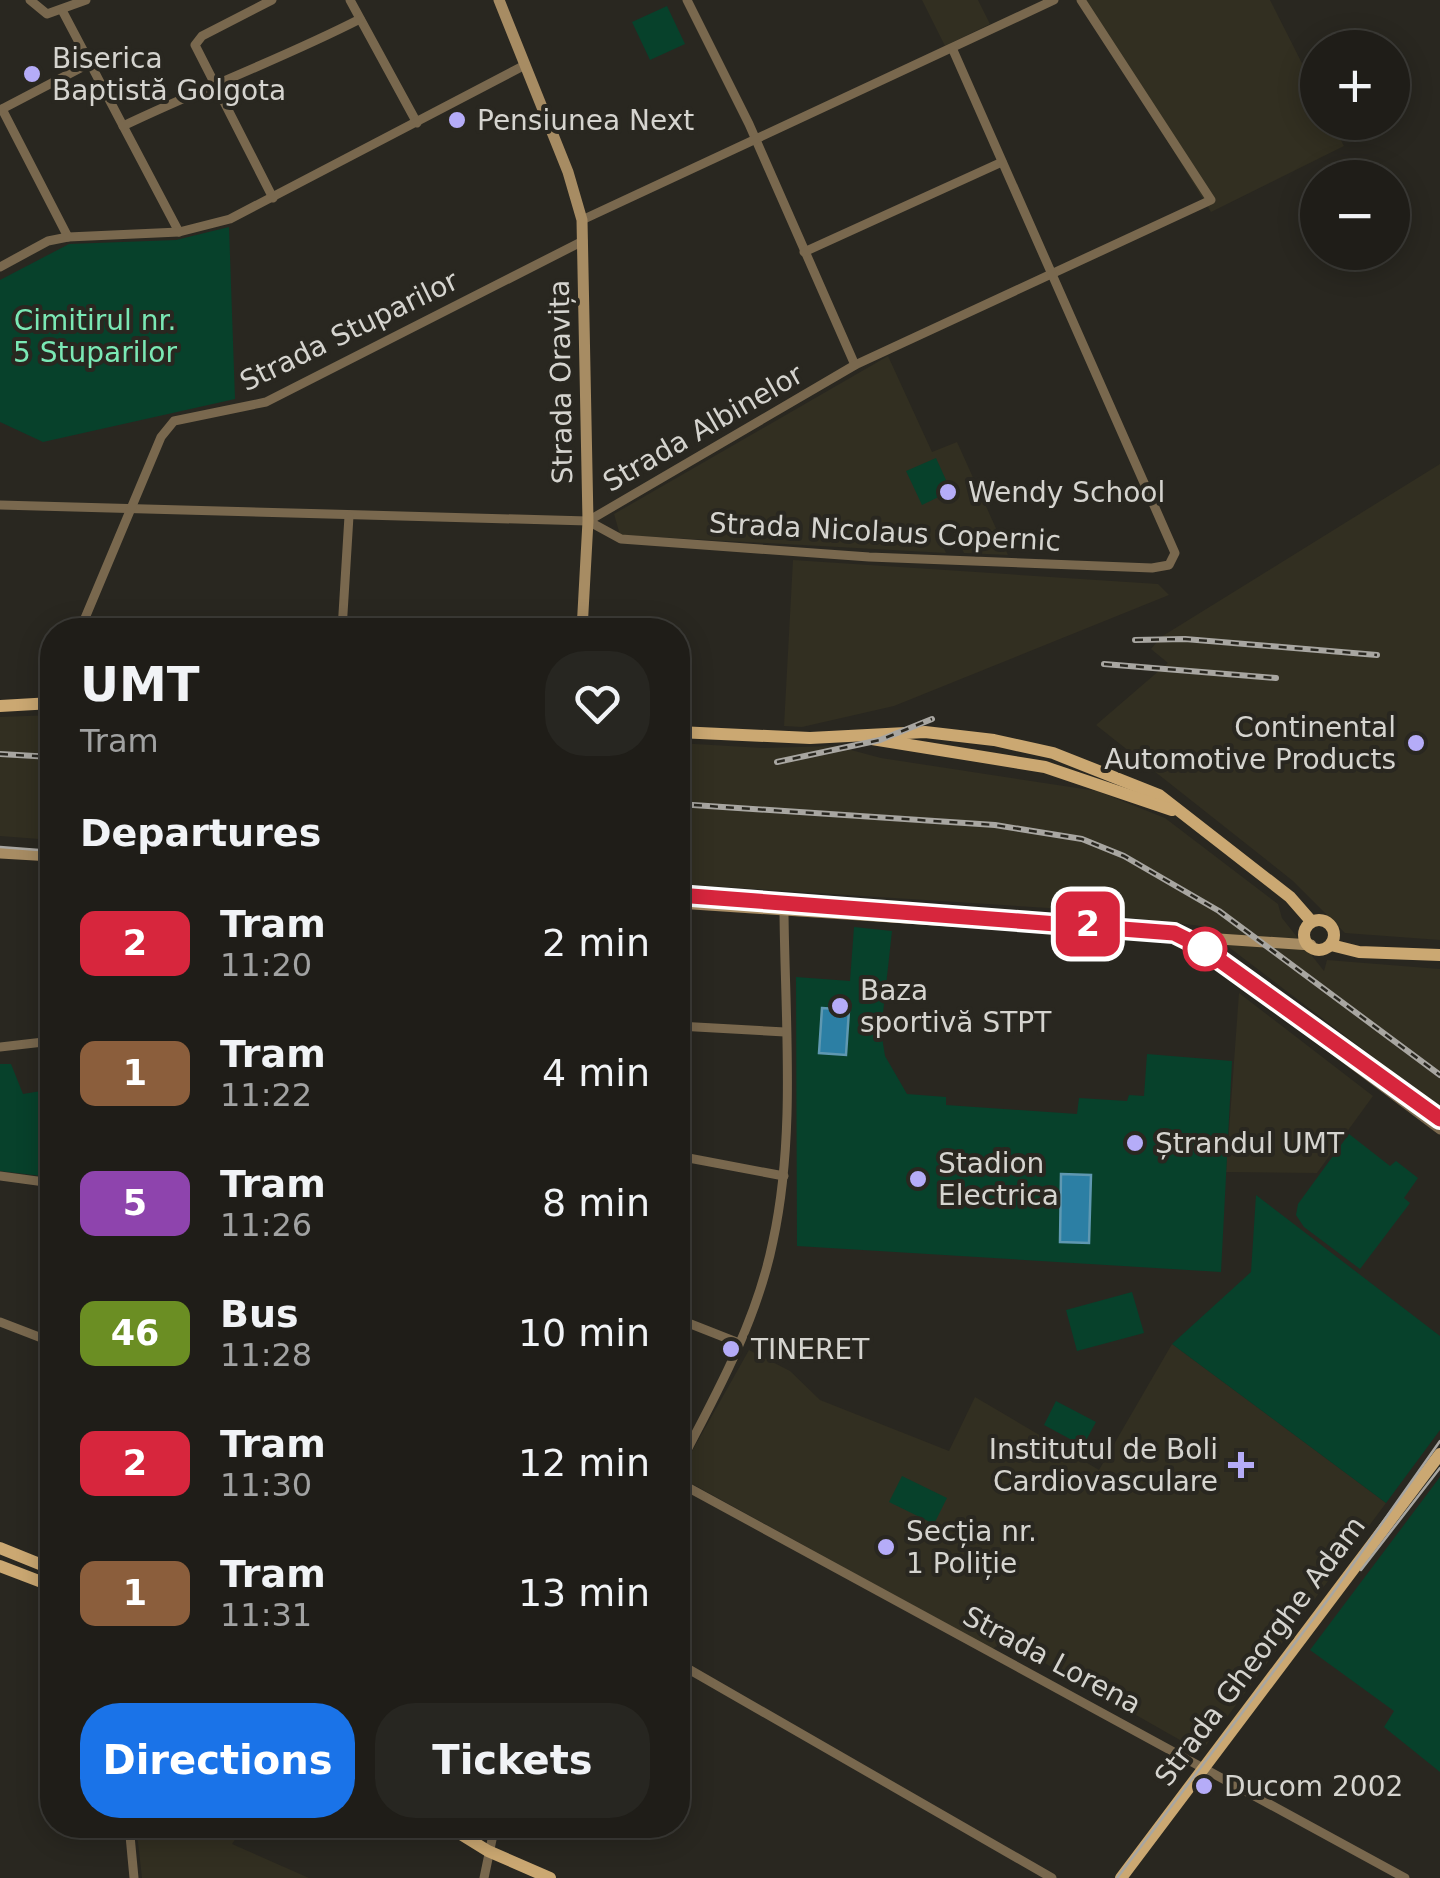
<!DOCTYPE html>
<meta charset="utf-8">
<style>
body{margin:0;font-family:"DejaVu Sans",sans-serif;background:#272621;color:#f1f3f6;height:100vh;display:flex;flex-direction:column;font-size:38px;white-space:nowrap}
*{box-sizing:border-box;margin:0}
p{font-size:32px;color:#a1a2a2}
.icon{flex:none;width:55px;height:55px;fill:none;stroke:currentColor;stroke-width:2;stroke-linecap:round;stroke-linejoin:round}
.map{position:relative;flex:1;overflow:hidden}
.side{position:absolute;left:40px;top:618px;width:650px;height:1220px;display:flex;flex-direction:column;background:#1f1d18;border-radius:40px;box-shadow:0 5px 25px #0003,0 0 0 2px #3c3b37}
.side>*{flex:none}
.badge{padding:0 20px;border-radius:15px;font-size:35px;line-height:65px}
.controls{position:absolute;left:1300px;top:30px;display:grid;gap:20px}
.controls a{display:grid;place-items:center;width:110px;height:110px;border-radius:50%;background:#1f1d18;box-shadow:0 5px 25px #0003,0 0 0 2px #3c3b37;font-size:50px}
.map>.badge{position:absolute;translate:-50% -50%;box-shadow:0 0 0 5px #fff}
h2{padding:0 40px;font-size:38px;line-height:90px}
.round{display:grid;place-items:center;flex:none;width:105px;height:105px;border-radius:40px;background:#272621}
.head{display:flex;align-items:center;justify-content:space-between;height:170px;padding:0 40px}
h1{font-size:48px;font-weight:600;line-height:75px}
.button{display:flex;gap:20px;margin-top:auto;padding:20px 40px}
.button a{flex:1;height:115px;border-radius:40px;background:#1a73e8;color:#fff;font-size:40px;font-weight:600;line-height:115px;text-align:center}
.button a+a{background:#272621;color:#f1f3f6}
ul{padding:0;list-style:none}
li{display:flex;align-items:center;gap:30px;height:130px;padding:0 40px}
li div{flex:1}
li b{display:block;font-size:38px}
li em{font-style:normal}
li .badge{min-width:110px;font-weight:700;text-align:center}
.map>svg:first-child{display:block}
.built{fill:#322f21}
.green{fill:#07412b}
.water{fill:#2c7fa4;stroke:#5f98b1;stroke-width:2.5}
.lines{fill:none;stroke-linecap:round;stroke-linejoin:round}
.street{stroke:#79684e;stroke-width:9}
.secondary{stroke:#a78c63;stroke-width:11}
.primary{stroke:#cba872;stroke-width:12}
.tram{stroke:#a8a6a1;stroke-width:2.5}
.rail-casing{stroke:#a8a6a1;stroke-width:6}
.rail{stroke:#292720;stroke-width:2.5;stroke-dasharray:8;stroke-linecap:butt}
.line-casing{stroke:#fff;stroke-width:22}
.line{stroke:#d7263d;stroke-width:15}
.poi-dot{fill:#b5acf8;stroke:#292720;stroke-width:4}
.stop-dot{fill:#fff;stroke:#d7263d;stroke-width:5}
.labels{text-anchor:middle;dominant-baseline:central;stroke-width:8;stroke-linejoin:round;paint-order:stroke}
.poi-label{font-size:28px;fill:#d5d4cf;stroke:#292720;text-anchor:start}
.park-label{font-size:28px;fill:#7ae9b5;stroke:#292720}
.street-label{font-size:28px;fill:#d5d4cf;stroke:#292720}
</style>
<div class="map">
<svg width="1440" height="1878" viewBox="0 0 1440 1878">
<rect width="100%" height="100%" fill="#292720"/>
<!-- built -->
<g class="built">
<polygon points="922,0 978,0 990,24 945,46"/>
<polygon points="1081,0 1270,0 1317,93 1318,122 1332,123 1344,146 1211,212"/>
<polygon points="888,356 932,452 957,442 1008,555 964,553 951,527 935,530 946,553 620,535 614,514"/>
<polygon points="1440,464 1440,940 1345,933 1293,881 1096,725 1168,663 1151,649 1161,637"/>
<polygon points="793,560 1158,584 1169,595 894,706 802,727 784,726"/>
<polygon points="52,715 52,840 0,836 0,717"/>
<polygon points="678,743 763,748 836,746 881,758 1097,791 1165,818 1278,904 1282,918 1324,971 1327,960 1440,969 1440,1108 1201,926 1048,908 678,884"/>
<polygon points="1239,993 1373,1096 1317,1173 1226,1172"/>
<polygon points="1172,1344 1386,1503 1201,1752 1006,1641 992,1649 678,1476 749,1350 790,1371 820,1400 949,1451 975,1397 1099,1470"/>
<polygon points="136,1825 245,1825 232,1844 309,1878 142,1878"/>
</g>
<!-- green -->
<g class="green">
<polygon points="667,6 685,44 650,60 632,22"/>
<polygon points="229,227 235,399 43,442 0,422 0,280 69,244 176,240"/>
<polygon points="936,458 951,491 922,505 906,471"/>
<polygon points="854,927 892,931 881,1031 885,1056 907,1094 946,1097 946,1105 1077,1114 1079,1098 1127,1101 1129,1095 1144,1096 1147,1054 1232,1061 1221,1272 797,1246 796,977 850,981"/>
<polygon points="0,1064 11,1064 23,1094 41,1091 50,1177 0,1171"/>
<polygon points="1349,1134 1390,1166 1396,1161 1418,1178 1404,1198 1410,1203 1360,1269 1304,1227 1296,1215 1298,1204"/>
<polygon points="1256,1195 1440,1336 1440,1430 1386,1503 1172,1344 1251,1272"/>
<polygon points="1132,1292 1144,1333 1077,1351 1066,1310"/>
<polygon points="1056,1401 1096,1422 1083,1446 1044,1425"/>
<polygon points="902,1476 947,1498 934,1524 889,1502"/>
<polygon points="1440,1477 1440,1772 1384,1727 1394,1711 1310,1650"/>
</g>
<!-- water -->
<g class="water">
<polygon points="822,1008 849,1010 846,1055 819,1053"/>
<polygon points="1061,1174 1091,1175 1089,1243 1060,1242"/>
</g>
<g class="lines">
<!-- street -->
<g class="street">
<polyline points="30,0 47,14 86,0"/>
<polyline points="272,0 202,36 195,45 273,198"/>
<polyline points="350,0 417,123"/>
<polyline points="687,0 749,124 855,365"/>
<polyline points="63,12 179,232"/>
<polyline points="2,109 68,237"/>
<polyline points="0,110 90,63"/>
<path d="M123,126C202,88 282,59 360,19"/>
<polyline points="582,220 1054,0"/>
<polyline points="804,252 1002,162"/>
<polyline points="0,267 48,241 68,237 179,232 230,219 525,65"/>
<polyline points="0,505 588,521 855,365 1211,200 1081,0"/>
<polyline points="588,521 621,539 869,557 1152,568 1169,565 1175,553 953,50"/>
<polyline points="80,630 161,437 174,421 266,402 583,241"/>
<polyline points="342,630 349,516"/>
<polyline points="1185,939 1440,1130"/>
<polyline points="678,1026 785,1032"/>
<polyline points="0,1047 52,1041"/>
<polyline points="678,1156 784,1176"/>
<polyline points="0,1176 52,1183"/>
<polyline points="678,1319 739,1343"/>
<polyline points="0,1322 52,1342"/>
<path d="M678,1467C716,1395 757,1321 773,1241C796,1135 785,1020 784,912"/>
<polyline points="678,1482 1405,1878"/>
<polyline points="678,1663 1052,1878"/>
<polyline points="129,1825 134,1878"/>
<polyline points="484,1878 495,1825"/>
</g>
<!-- secondary -->
<g class="secondary">
<polyline points="499,0 568,172 582,220 588,521 582,630"/>
<polyline points="0,853 52,856"/>
<polyline points="678,903 1311,945"/>
</g>
<!-- primary -->
<g class="primary">
<polyline points="0,706 52,703"/>
<polyline points="678,732 810,738 925,732 994,740 1053,753 1159,795 1290,897 1311,921"/>
<polyline points="872,739 1045,767 1172,810"/>
<circle cx="1319" cy="935" r="15"/>
<polyline points="1331,945 1359,952 1440,955"/>
<polyline points="0,1548 52,1569"/>
<polyline points="0,1566 52,1586"/>
<polyline points="446,1825 488,1851 550,1878"/>
<polyline points="1121,1878 1440,1454"/>
</g>
<!-- tram -->
<g class="tram">
<polyline points="0,847 52,851"/>
<polyline points="678,895 1174,933 1200,946 1440,1119"/>
<polyline points="1361,1570 1440,1468"/>
<polyline points="1117,1878 1332,1594 1440,1441"/>
</g>
<!-- rail casing -->
<g class="rail-casing">
<g id="rail">
<polyline points="1135,640 1185,639 1377,655"/>
<polyline points="1104,664 1276,678"/>
<polyline points="0,754 52,757"/>
<polyline points="777,762 880,740 932,719"/>
<polyline points="678,804 995,825 1082,839 1124,856 1219,911 1440,1075"/>
</g>
</g>
<!-- rail -->
<use href="#rail" class="rail"/>
</g>
<g class="lines">
<!-- line casing -->
<g class="line-casing">
<polyline id="line" points="678,895 1174,933 1200,946 1440,1119"/>
</g>
<!-- line -->
<use href="#line" class="line"/>
</g>
<!-- markers -->
<g class="poi-dot">
<circle cx="32" cy="74" r="10"/>
<circle cx="457" cy="120" r="10"/>
<circle cx="948" cy="492" r="10"/>
<circle cx="1416" cy="743" r="10"/>
<circle cx="840" cy="1006" r="10"/>
<circle cx="1135" cy="1143" r="10"/>
<circle cx="918" cy="1179" r="10"/>
<circle cx="731" cy="1349" r="10"/>
<path d="M1236 1450h10v10h10v10h-10v10h-10v-10h-10v-10h10z"/>
<circle cx="886" cy="1547" r="10"/>
<circle cx="1204" cy="1786" r="10"/>
</g>
<circle class="stop-dot" cx="1205" cy="949" r="20"/>
<g class="labels">
<!-- poi labels -->
<g class="poi-label">
<text x="52" y="58">Biserica<tspan x="52" dy="32">Baptistă Golgota</tspan></text>
<text x="477" y="120">Pensiunea Next</text>
<text x="968" y="492">Wendy School</text>
<text x="1396" y="727" text-anchor="end">Continental<tspan x="1396" dy="32">Automotive Products</tspan></text>
<text x="860" y="990">Baza<tspan x="860" dy="32">sportivă STPT</tspan></text>
<text x="1155" y="1143">Ștrandul UMT</text>
<text x="938" y="1163">Stadion<tspan x="938" dy="32">Electrica</tspan></text>
<text x="751" y="1349">TINERET</text>
<text x="1218" y="1449" text-anchor="end">Institutul de Boli<tspan x="1218" dy="32">Cardiovasculare</tspan></text>
<text x="906" y="1531">Secția nr.<tspan x="906" dy="32">1 Poliție</tspan></text>
<text x="1224" y="1786">Ducom 2002</text>
</g>
<!-- park labels -->
<g class="park-label">
<text x="95" y="320">Cimitirul nr.<tspan x="95" dy="32">5 Stuparilor</tspan></text>
</g>
<!-- street labels -->
<g class="street-label">
<text transform="translate(349 331) rotate(-26)">Strada Stuparilor</text>
<text transform="translate(561 382) rotate(-91)">Strada Oravița</text>
<text transform="translate(703 428) rotate(-30)">Strada Albinelor</text>
<text transform="translate(885 532) rotate(3)">Strada Nicolaus Copernic</text>
<text transform="translate(1260 1651) rotate(-53)">Strada Gheorghe Adam</text>
<text transform="translate(1052 1660) rotate(28)">Strada Lorena</text>
</g>
</g>
</svg>
<div class="controls">
<a>+</a>
<a>−</a>
</div>
<b class="badge" style="left:1088px;top:924px;background:#d7263d;color:#fff">2</b>
<section class="side">
<div class="head"><div><h1>UMT</h1><p>Tram</p></div><a class="round"><svg class="icon" aria-label="heart" viewBox="0 0 24 24"><path d="M12 20l-8-8c-3-5 5-10 8-4 3-6 11-1 8 4z"/></svg></a></div>
<h2>Departures</h2>
<ul>
<li><span class="badge" style="background:#d7263d;color:#fff">2</span><div><b>Tram</b><p>11:20</p></div><em>2 min</em></li>
<li><span class="badge" style="background:#8b5e3c;color:#fff">1</span><div><b>Tram</b><p>11:22</p></div><em>4 min</em></li>
<li><span class="badge" style="background:#8e44ad;color:#fff">5</span><div><b>Tram</b><p>11:26</p></div><em>8 min</em></li>
<li><span class="badge" style="background:#6b8e23;color:#fff">46</span><div><b>Bus</b><p>11:28</p></div><em>10 min</em></li>
<li><span class="badge" style="background:#d7263d;color:#fff">2</span><div><b>Tram</b><p>11:30</p></div><em>12 min</em></li>
<li><span class="badge" style="background:#8b5e3c;color:#fff">1</span><div><b>Tram</b><p>11:31</p></div><em>13 min</em></li>
</ul>
<div class="button"><a>Directions</a><a>Tickets</a></div>
</section>
</div>
